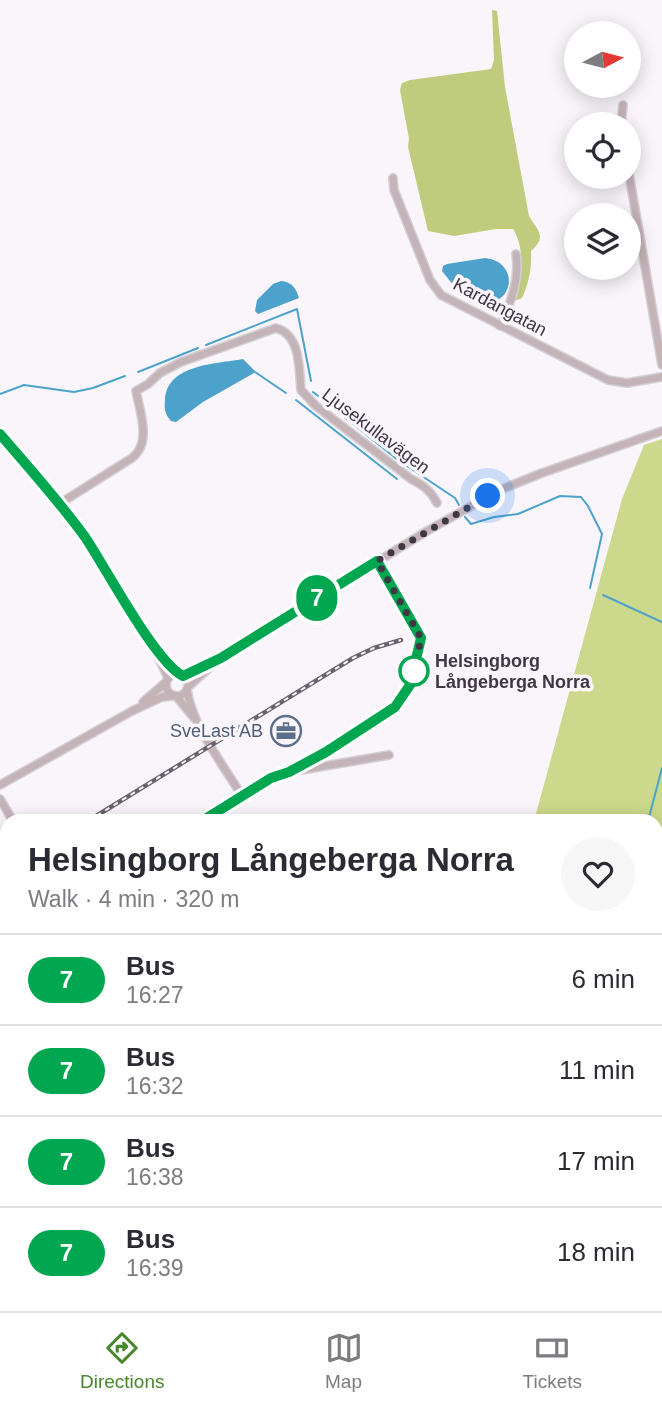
<!DOCTYPE html>
<meta charset="utf-8">
<style>
body{margin:0;font-family:Helvetica,sans-serif;background:#f7f7f7;color:#2b2b33;height:100vh;display:flex;flex-direction:column;font-size:26px;white-space:nowrap}
*{box-sizing:border-box;margin:0}
p{font-size:23px;color:#7c7c81}
.icon{flex:none;width:38px;height:38px;fill:none;stroke:currentColor;stroke-width:2;stroke-linecap:round;stroke-linejoin:round}
.map{position:relative;flex:1;overflow:hidden}
.panel{position:absolute;left:0px;top:814px;width:663px;height:499px;display:flex;flex-direction:column;background:#fff;border-radius:21px 21px 0 0;box-shadow:0 4px 18px #0003}
.panel>*{flex:none}
.badge{padding:0 14px;border-radius:23px;font-size:24px;line-height:46px}
.needle{width:46px;rotate:83deg}
.tools{position:absolute;left:564px;top:21px;display:grid;gap:14px}
.tools a{display:grid;place-items:center;width:77px;height:77px;border-radius:50%;background:#fff;box-shadow:0 4px 18px #0003;font-size:35px}
.you{position:absolute;width:35px;height:35px;margin:-18px;border:5px solid #fff;border-radius:50%;background:#1a73e8;box-shadow:0 0 0 10px #1a73e833}
.map>.badge{position:absolute;translate:-50% -50%;box-shadow:0 0 0 4px #fff}
.round{display:grid;place-items:center;flex:none;width:74px;height:74px;border-radius:37px;background:#f7f7f7}
.overview{display:flex;align-items:center;justify-content:space-between;height:119px;padding:0 28px}
h1{font-size:33px;font-weight:800;line-height:52px}
ul{padding:0;list-style:none}
li{display:flex;align-items:center;gap:21px;height:91px;padding:0 28px;border-top:2px solid #e1e1e2}
li div{flex:1}
li b{display:block;font-size:26px}
li em{font-style:normal}
li .badge{min-width:77px;font-weight:700;text-align:center}
.dock{display:flex;justify-content:space-around;align-items:center;height:98px;border-top:2px solid #e1e1e2;background:#fff;font-size:19px;color:#7c7c81}
.dock a{display:grid;justify-items:center;gap:4px}
.dock .current{color:#46882b}
.map>svg:first-child{display:block}
.green{fill:#ccd88b}
.forest{fill:#c0cc7d}
.water{fill:#4da2cc}
.lines{fill:none;stroke-linecap:round;stroke-linejoin:round}
.stream{stroke:#4da2cc;stroke-width:2}
.minor-casing{stroke:#d4cfd6;stroke-width:10}
.highway-casing{stroke:#d4cfd6;stroke-width:13}
.minor{stroke:#c4b3b7;stroke-width:7}
.highway{stroke:#88666f;stroke-width:10}
.rail-casing{stroke:#6a636d;stroke-width:4.5}
.rail{stroke:#f9f5fb;stroke-width:2;stroke-dasharray:5;stroke-linecap:butt}
.line-casing{stroke:#fff;stroke-width:16}
.line{stroke:#00a650;stroke-width:10}
.walk{stroke:#3f3742;stroke-width:7;stroke-dasharray:0 12.6}
.stop-dot{fill:#fff;stroke:#00a650;stroke-width:3.5}
.labels{text-anchor:middle;dominant-baseline:central;stroke-width:7;stroke-linejoin:round;paint-order:stroke}
.street-label{font-size:18px;fill:#3f3742;stroke:#f9f5fb}
.stop-label{font-size:18px;font-weight:bold;fill:#3f3742;stroke:#f9f5fb;text-anchor:start}
.service-label{font-size:18px;fill:#4e5e75;stroke:#f9f5fb;text-anchor:end}
</style>
<div class="map">
<svg width="662" height="1311" viewBox="0 0 662 1311">
<rect width="100%" height="100%" fill="#f9f5fb"/>
<!-- green -->
<g class="green">
<polygon points="662,439 662,931 656,932 656,821 534,821 622,499 644,445"/>
<polygon points="662,1000 662,1311 539,1311 538,1306 656,1306 656,1001"/>
</g>
<!-- forest -->
<path class="forest" d="M492,10L497,11L505,87L529,216C537,230 548,236 531,251C532,267 529,283 522,298L514,301C520,276 527,252 513,229H496L454,236L428,231L408,147L409,139L400,90L402,83L410,80L491,69L494,60Z"/>
<!-- water -->
<g class="water">
<path d="M485,258C516,261 517,299 487,304L454,286L442,271L443,266L447,264Z"/>
<path d="M281,281C292,282 296,288 299,298L258,314L255,311L257,300L273,284Z"/>
<path d="M243,359L255,371L254,373L203,402L176,422L171,421C165,414 164,409 165,400C167,364 216,364 243,359Z"/>
</g>
<g class="lines">
<!-- stream -->
<g class="stream">
<polyline points="206,345 297,309 311,381"/>
<polyline points="138,372 198,348"/>
<polyline points="255,372 286,393"/>
<polyline points="313,392 398,460 455,498 459,505"/>
<polyline points="0,394 24,385 74,392 93,388 125,376"/>
<polyline points="296,400 397,479"/>
<polyline points="465,517 471,524 494,517 518,514 560,496 581,497 588,506 602,534 590,588"/>
<polyline points="603,595 662,622"/>
<polyline points="648,821 662,768"/>
<polyline points="656,1072 662,1077"/>
</g>
<!-- minor casing -->
<g class="minor-casing">
<g id="minor">
<polyline points="621,124 623,105"/>
<polyline points="628,168 662,365"/>
<polyline points="393,178 394,190 430,280 441,295 608,380 627,383 662,377"/>
<path d="M500,326C511,301 520,281 516,254"/>
<path d="M0,434C64,509 128,587 168,678"/>
<path d="M59,504L132,458C152,443 140,412 136,391L148,384L160,373L181,362L276,328C301,335 299,369 301,390L316,406L411,479C423,485 431,491 437,503"/>
<polyline points="377,561 421,637"/>
<polyline points="161,654 179,674"/>
<circle cx="177" cy="685" r="11"/>
<polyline points="183,676 221,658 427,531 500,490 542,473 662,431"/>
<polyline points="188,687 210,667"/>
<path d="M187,689C191,724 224,766 242,796"/>
<polyline points="176,696 195,719"/>
<polyline points="143,702 166,682"/>
<polyline points="0,785 132,711 162,697 173,696"/>
<polyline points="0,799 13,821"/>
<polyline points="202,821 278,774 389,755"/>
<polyline points="0,1295 7,1293"/>
</g>
</g>
<!-- highway casing -->
<g class="highway-casing">
<g id="highway">
<polyline points="656,974 662,973"/>
<polyline points="656,985 662,984"/>
<polyline points="0,1106 7,1105"/>
<polyline points="0,1117 7,1116"/>
</g>
</g>
<!-- minor -->
<use href="#minor" class="minor"/>
<!-- highway -->
<use href="#highway" class="highway"/>
<!-- rail casing -->
<g class="rail-casing">
<g id="rail">
<polyline points="88,821 353,658 374,648 401,640"/>
<polyline points="0,881 7,875"/>
<polyline points="0,1066 7,1063"/>
</g>
</g>
<!-- rail -->
<use href="#rail" class="rail"/>
</g>
<g class="lines">
<!-- line casing -->
<g class="line-casing">
<path id="line" d="M0,434C29,468 59,501 85,537C106,568 155,662 183,676L221,658L377,561L421,638L410,685L395,707L326,752L289,772L271,778L202,821"/>
</g>
<!-- line -->
<use href="#line" class="line"/>
<!-- walk -->
<polyline class="walk" points="414,671 421,638 377,561 488,496"/>
</g>
<!-- icons -->
<defs>
<g id="office-ring" transform="scale(1.575)"><circle r="9.5" fill="#f9f5fb" stroke="#5c6f8a" stroke-width="1.5"/><path d="M-6-3h4V-5.5h4V-3h4V5H-6ZM-1-4.5V-3h2v-1.5ZM-6 0V1H6V0Z" fill="#5c6f8a"/></g>
</defs>
<g fill-rule="evenodd">
<use href="#office-ring" x="286" y="731"/>
</g>
<!-- markers -->
<circle class="stop-dot" cx="414" cy="671" r="14"/>
<g class="labels">
<!-- street labels -->
<g class="street-label">
<text transform="translate(500 307) rotate(28)">Kardangatan</text>
<text transform="translate(376 431) rotate(37)">Ljusekullavägen</text>
</g>
<!-- stop labels -->
<g class="stop-label">
<text x="435" y="661">Helsingborg<tspan x="435" dy="21">Långeberga Norra</tspan></text>
</g>
<!-- service labels -->
<g class="service-label">
<text x="263" y="731">SveLast AB</text>
</g>
</g>
</svg>
<div class="tools">
<a><svg class="needle" viewBox="-14 -14 28 28"><path d="M0-13l5 13h-10z" fill="#e53935"/><path d="M0 13l5-13h-10z" fill="#7c7c81"/></svg></a>
<a><svg class="icon" aria-label="locate" viewBox="0 0 24 24"><circle cx="12" cy="12" r="6"/><path d="M12 2v4M12 18v4M2 12h4M18 12h4"/></svg></a>
<a><svg class="icon" aria-label="layers" viewBox="0 0 24 24"><path d="M12 4l9 5-9 5-9-5zM3 14l9 5 9-5"/></svg></a>
</div>
<div class="you" style="left:488px;top:496px"></div>
<b class="badge" style="left:317px;top:598px;background:#00a650;color:#fff">7</b>
<section class="panel">
<div class="overview"><div><h1>Helsingborg Långeberga Norra</h1><p>Walk · 4 min · 320 m</p></div><a class="round"><svg class="icon" aria-label="heart" viewBox="0 0 24 24"><path d="M12 20l-8-8c-3-5 5-10 8-4 3-6 11-1 8 4z"/></svg></a></div>
<ul>
<li><span class="badge" style="background:#00a650;color:#fff">7</span><div><b>Bus</b><p>16:27</p></div><em>6 min</em></li>
<li><span class="badge" style="background:#00a650;color:#fff">7</span><div><b>Bus</b><p>16:32</p></div><em>11 min</em></li>
<li><span class="badge" style="background:#00a650;color:#fff">7</span><div><b>Bus</b><p>16:38</p></div><em>17 min</em></li>
<li><span class="badge" style="background:#00a650;color:#fff">7</span><div><b>Bus</b><p>16:39</p></div><em>18 min</em></li>
</ul>
</section>
</div>
<nav class="dock">
<a class="current"><svg class="icon" aria-label="directions" viewBox="0 0 24 24"><path d="M12 3l9 9-9 9-9-9zM9 14v-3h6M13 9l2 2-2 2"/></svg>Directions</a>
<a><svg class="icon" aria-label="map" viewBox="0 0 24 24"><path d="M3 6l6-2 6 2 6-2v14l-6 2-6-2-6 2zM9 4v14M15 6v14"/></svg>Map</a>
<a><svg class="icon" aria-label="tickets" viewBox="0 0 24 24"><path d="M3 7h18v10H3zM15 7v10"/></svg>Tickets</a>
</nav>
